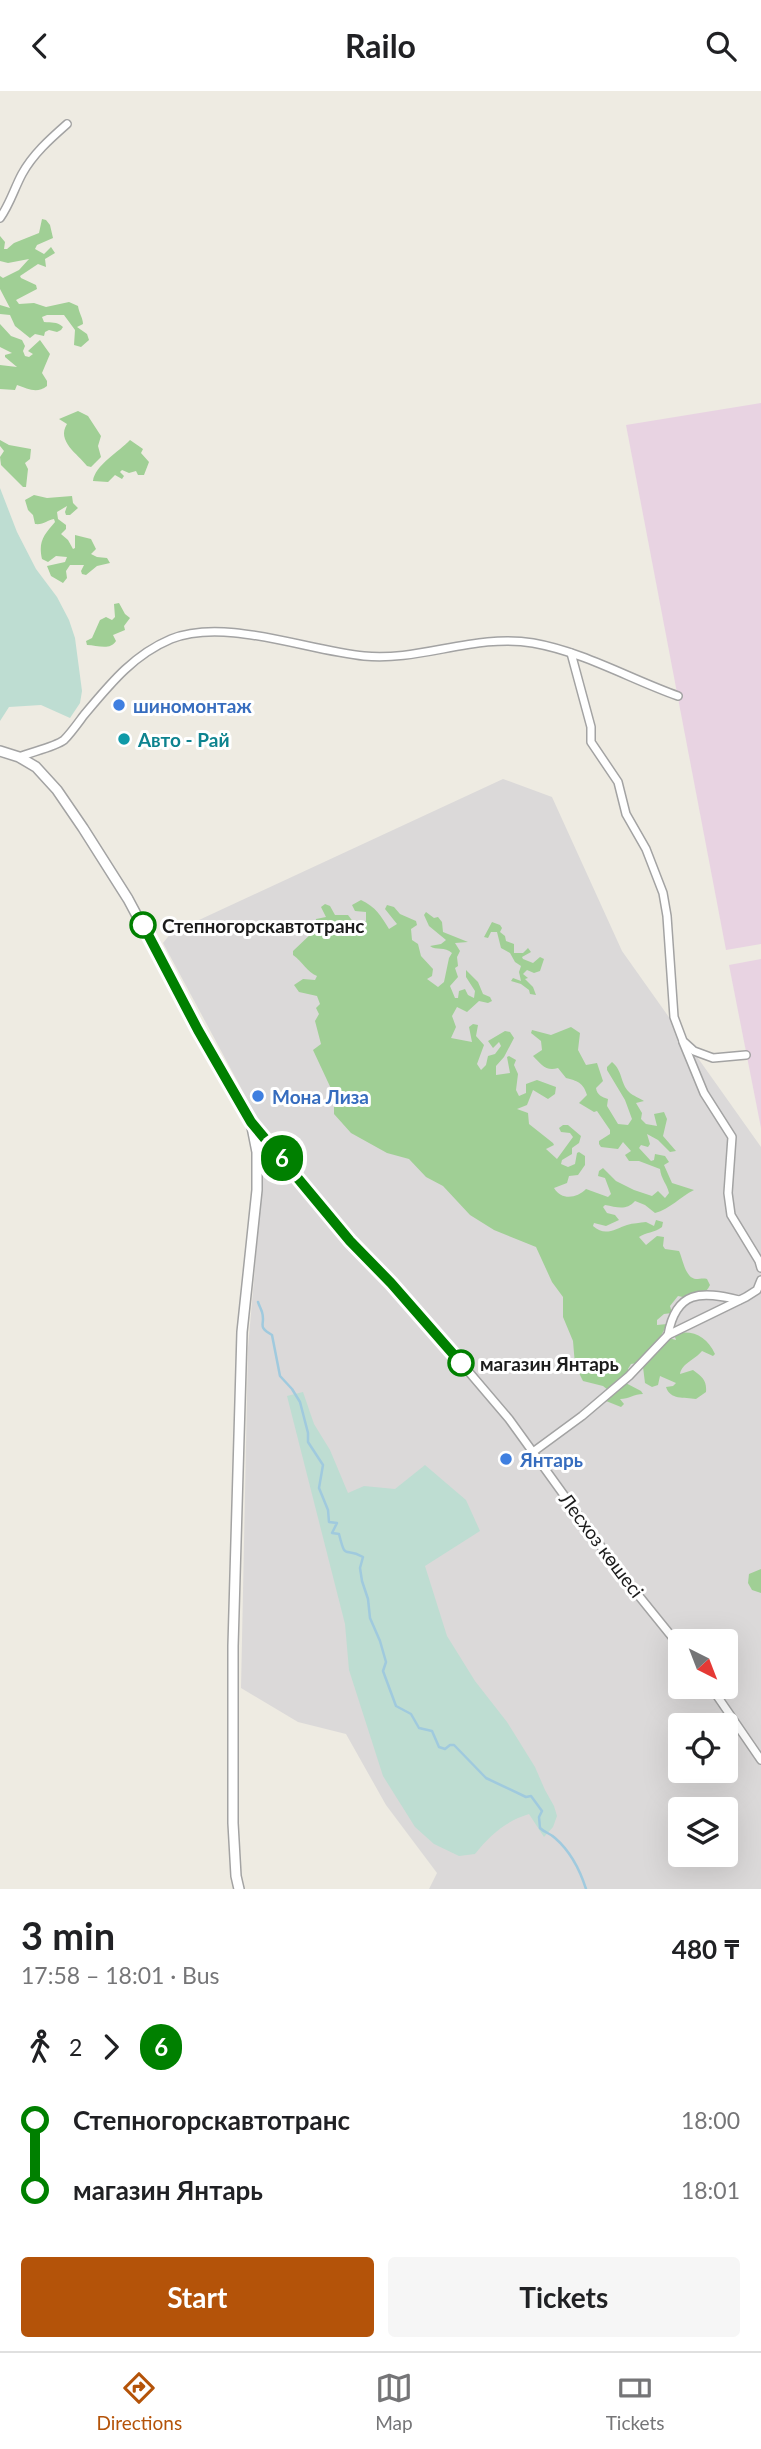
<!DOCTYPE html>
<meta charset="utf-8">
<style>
body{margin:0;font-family:Lato,sans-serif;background:#f6f6f6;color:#202124;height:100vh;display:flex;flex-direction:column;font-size:26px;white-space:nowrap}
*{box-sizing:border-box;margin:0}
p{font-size:23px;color:#757577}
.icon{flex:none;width:38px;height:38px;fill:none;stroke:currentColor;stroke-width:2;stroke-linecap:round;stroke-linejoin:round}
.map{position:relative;height:1798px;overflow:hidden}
.details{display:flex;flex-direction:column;background:#fff;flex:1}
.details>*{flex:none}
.badge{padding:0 14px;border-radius:23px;font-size:24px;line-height:46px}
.needle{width:46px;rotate:138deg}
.tools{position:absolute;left:668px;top:1538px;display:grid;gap:14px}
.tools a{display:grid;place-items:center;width:70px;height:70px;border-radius:7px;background:#fff;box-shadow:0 7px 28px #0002;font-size:35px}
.map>.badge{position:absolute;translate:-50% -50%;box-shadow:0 0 0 4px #fff}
.legs{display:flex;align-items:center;gap:10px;height:77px;padding:0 21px;font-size:23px}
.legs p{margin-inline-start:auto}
.overview{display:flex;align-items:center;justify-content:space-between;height:119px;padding:0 21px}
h1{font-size:38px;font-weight:700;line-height:52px}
.primary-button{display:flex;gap:14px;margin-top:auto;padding:14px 21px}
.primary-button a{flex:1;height:80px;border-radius:7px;background:#b45309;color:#fff;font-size:28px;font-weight:700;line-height:80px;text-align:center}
.primary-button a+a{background:#f6f6f6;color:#202124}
ul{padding:0 21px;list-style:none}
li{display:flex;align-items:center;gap:24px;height:70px;font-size:26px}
li i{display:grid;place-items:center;width:10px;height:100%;margin:0 9px;background:currentColor}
li i::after{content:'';width:18px;height:18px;margin:-9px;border:5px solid;border-radius:50%;background:#fff}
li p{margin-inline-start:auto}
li:first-child i{background:linear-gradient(#0000 50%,currentColor 0)}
li:last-child i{background:linear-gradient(currentColor 50%,#0000 0)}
header{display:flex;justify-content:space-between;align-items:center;height:91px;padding:0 21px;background:#fff;font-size:32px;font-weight:700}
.dock{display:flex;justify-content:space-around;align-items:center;height:98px;border-top:2px solid #e0e0e0;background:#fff;font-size:19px;color:#757577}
.dock a{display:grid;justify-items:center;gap:4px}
.dock .current{color:#b45309}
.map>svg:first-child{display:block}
.residential{fill:#dbd9d9;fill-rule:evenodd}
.industrial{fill:#e8d3e2}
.forest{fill:#a0cf95}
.wetland{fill:#beddd2}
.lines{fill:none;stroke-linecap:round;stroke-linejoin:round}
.stream{stroke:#a0cade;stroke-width:2.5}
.minor-casing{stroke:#a3a3a3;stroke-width:10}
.tertiary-casing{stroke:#a3a3a3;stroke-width:12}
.minor{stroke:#fff;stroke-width:7}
.tertiary{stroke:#fff;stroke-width:9}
.line-1-casing{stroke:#fff;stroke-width:16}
.line-1{stroke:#008000;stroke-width:10}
.shop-dot{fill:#3f7fe0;stroke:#fff;stroke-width:2.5}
.culture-dot{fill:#0f9aa8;stroke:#fff;stroke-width:2.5}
.stop-1-dot{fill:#fff;stroke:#008000;stroke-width:3.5}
.labels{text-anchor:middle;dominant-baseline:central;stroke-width:6;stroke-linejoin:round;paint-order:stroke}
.shop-label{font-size:19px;font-weight:bold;fill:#366cbe;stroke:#fff;text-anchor:start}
.culture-label{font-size:19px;font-weight:bold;fill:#0d838f;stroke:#fff;text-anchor:start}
.stop-label{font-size:19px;font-weight:bold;fill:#1c1c1c;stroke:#fff;text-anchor:start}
.street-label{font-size:19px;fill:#1c1c1c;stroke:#fff}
</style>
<header><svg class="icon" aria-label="back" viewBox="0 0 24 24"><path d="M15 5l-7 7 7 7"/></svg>Railo<svg class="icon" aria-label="search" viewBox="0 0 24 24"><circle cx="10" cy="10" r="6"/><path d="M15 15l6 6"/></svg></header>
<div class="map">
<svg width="761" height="1798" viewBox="0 0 761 1798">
<rect width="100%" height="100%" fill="#eeebe2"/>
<!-- residential -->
<path class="residential" d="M503,688L552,706L622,860L761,1056V1798H429L437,1782L386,1714L346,1643L298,1631L241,1597L248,1257L264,1072L261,1034L163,852L171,842ZM681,1550H726V1596H681ZM681,1634H726V1680H681ZM681,1718H726V1764H681Z"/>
<!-- industrial -->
<g class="industrial">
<polygon points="761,312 761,853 726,859 626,334"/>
<polygon points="761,868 761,1037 729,874"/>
</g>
<!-- forest -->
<g class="forest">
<path d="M42,128L46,129L50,134L53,147L37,154L35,158L44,163L51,156L55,162L45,168L46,176L38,173L20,185L21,187L36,194L37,198L16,209L19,213L34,212L46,216L69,211L78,215C79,222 83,227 83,233L77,236L87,243L89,249L81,256L74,254L75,239L64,224H47L42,226L44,231C52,232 56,230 63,236L61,239L57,241L49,239L45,241L44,245L35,243L30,247L15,235L10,224L0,223V214L10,217L0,198V185L3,187L19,179L29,168L8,172L0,170V145L5,151L4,158H7L14,152L39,142Z"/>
<path d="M0,233L11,245L22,249L25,255L23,260L25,265L29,266L33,263L28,260L40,249L50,263L42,282L47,290V295C37,303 28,298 17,294L15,299L0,298V274L17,276L5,266V264L12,262L0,256Z"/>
<path d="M78,320L88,325L101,345L98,355L101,366L91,376L87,375C78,363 56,350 67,333L59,328Z"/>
<polygon points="0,349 9,354 31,358 30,368 25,372 28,378 26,396 23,396 1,374 0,366 4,360 0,355"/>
<path d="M130,349L143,358L141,362L149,371L144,384H138L136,380L129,382L122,379L120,381L124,385L122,388L115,384L108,391L93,390C95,374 119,361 130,349Z"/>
<path d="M34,404L47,407L72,405L73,412L78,417L70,424H66L65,421L67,415L57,421L58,428L66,434V438L61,443L68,449L73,458L75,457V444L91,448L96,458L91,463L97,466L107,467L110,472L97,475L86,484L82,483L81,480L84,474H70L66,480L67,487L63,492L51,485L47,475L65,471L67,466L56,465L48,471L42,468C38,450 44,444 55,431L54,428C47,429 44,434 35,433L33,424L28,419L25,409Z"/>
<path d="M119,512L125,523L130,527L124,535L125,539L113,544L116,550C110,560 97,554 87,554L86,550L92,547L100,529L106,526L112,529L115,526L114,513Z"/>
<path d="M361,809C376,816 381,825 389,838L397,833L385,818L387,814L394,816L400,823L416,830L417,834L411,838L412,849L418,853L421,865L433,878L432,885L427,888L438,896L444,891L449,867L452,862C445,855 436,860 430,855L441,853L446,849L429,835L424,824L426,821L434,827L438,826L442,831L443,841L468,851L455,852L460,860L457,866L458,875L455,877L458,886L450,895L455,907H458L459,900L465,898L468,904L474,907L475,900L466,886V879L478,891L483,903L490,906L492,910L488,912L479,910L467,921L457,916L452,925L456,936L451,947L472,951L469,936L473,933L478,934L476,945L484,954L477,973L481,979L486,974L488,965L495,963L501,955L499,951L493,957L488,950L505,940L510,941L514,947L504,966L496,975V984L510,982L507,966L509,965L516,969L514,974L518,983L516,999L519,1005L526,1002V993L537,989L556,996L555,1003L548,1008L533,999L527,1014L517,1018L528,1022L529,1033L553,1052L554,1054L546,1058L557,1068L573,1046L570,1042L561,1041L559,1037L563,1034H568L581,1045L579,1052L572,1057V1063L562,1069L561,1073L568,1076L575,1073L577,1062L579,1061L585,1065V1074L578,1084L569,1085L567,1092L554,1097C562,1110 577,1107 586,1098L608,1106L611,1103L605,1087L598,1085L599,1080L603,1077L616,1090L634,1099L652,1105L658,1100L665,1107L669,1102C667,1093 661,1088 660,1078L639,1070H629L625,1064L631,1060L623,1051L618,1058L601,1056L599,1053V1050L610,1043V1039L597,1020L594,1021L579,1012L587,1004C583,991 577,990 566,987L558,977C546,981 541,973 533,965L542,959L541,950L531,942L532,939L551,944L571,936L580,942L578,959L586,974L597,972L603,990L596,997C597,1004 602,1006 608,1008L607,1015L618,1033L628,1034L632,1028L625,1009L607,979V976L612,971C623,980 620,992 629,1001C633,1005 640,1007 644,1010L636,1012L642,1022L641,1028L646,1033L657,1035L654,1023L664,1021L667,1028L663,1045L676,1060L670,1061L658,1049L647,1043L650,1053L648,1056L641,1054L639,1057L651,1070L654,1069L655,1063L665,1065L669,1071L664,1074L672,1092L694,1099C680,1106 670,1118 655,1122L645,1114L635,1110C626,1120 617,1116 605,1114L603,1116L607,1122L615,1124L619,1129L606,1135L594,1132L593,1135C605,1146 615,1138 627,1134C633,1132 640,1132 646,1131L654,1135L656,1129L663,1131L662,1136C654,1142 646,1141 639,1146L646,1154L657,1145L664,1146L663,1155L665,1158L679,1160C683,1168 685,1187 696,1188C700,1188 703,1187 707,1188L710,1194C705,1206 690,1208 678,1205L670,1215L672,1222L664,1223L657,1229V1234L667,1233L661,1245L676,1249L674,1243C692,1238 707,1245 715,1263L713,1265L702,1260C695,1269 682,1272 680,1283L693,1279C702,1286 707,1289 706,1301L696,1308C684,1306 670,1309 666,1296L673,1295L676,1292L660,1285L658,1294L652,1296L645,1292L643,1276L637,1272L631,1273L628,1278L629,1284L625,1287L621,1286L620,1289L641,1300L643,1303C634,1303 629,1308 620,1308L624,1313L621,1316L606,1310L613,1303L603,1295L583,1290L575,1274L573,1250L563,1226V1206L552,1191L536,1156L494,1139L470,1124L443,1095L426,1086L409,1068L387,1062L351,1042L334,1023V1004L313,959L321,953L315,930L319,923L316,917L320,913L317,905L299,901L294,894L303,888L315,889L317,885C307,881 303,871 293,864V860L314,840L316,828L326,826L321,816L325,813L330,815L335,824H348L354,832L366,830V821L355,820L352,814Z"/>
<polygon points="492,831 500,834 502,837 500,841 505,845 506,850 514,853 514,862 523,862 528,857 531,861 522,866 523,868 533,872 540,866 544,868 540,880 534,882 527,879 523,883 528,887 525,888 533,896 536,904 530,903 529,899 521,893 511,890 513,887 521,890 519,881 521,875 515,871 510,862 501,857 497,841 491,841 488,847 484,846"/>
<polygon points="761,1478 761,1502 752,1499 748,1492 749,1483"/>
</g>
<!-- wetland -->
<g class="wetland">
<polygon points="0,397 17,441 36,478 57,506 69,529 75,547 82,600 80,612 70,627 41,614 9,616 0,630"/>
<path d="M303,1301L314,1333L330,1359L348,1402L364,1395L395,1398L425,1374L466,1409L480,1440L425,1475L447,1545L475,1590L507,1631L535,1676L545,1699L554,1715L557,1725L553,1736L544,1746L529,1723C506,1730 490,1744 475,1763L459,1765L434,1753L415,1736L383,1685L349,1579L345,1533L287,1305Z"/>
</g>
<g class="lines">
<!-- stream -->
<path class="stream" d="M258,1211C259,1214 261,1218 262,1221C266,1234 256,1235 272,1244L280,1285L292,1298L300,1311L308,1342V1351L323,1374L319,1397L328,1419L329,1431L337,1432L332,1442L339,1443C346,1471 344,1455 363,1466L360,1477L362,1490L368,1508L370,1527L380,1550L386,1571L383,1580L396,1615L411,1623L419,1637L432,1640L439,1656L445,1658L450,1654H454L486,1687L526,1706L531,1705L542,1720L539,1726L540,1737C545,1742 550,1742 555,1747C570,1760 580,1779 586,1798"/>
<!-- minor casing -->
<g class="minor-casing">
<g id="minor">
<path d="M0,127C10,113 14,98 22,83C33,63 50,48 67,33"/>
<polyline points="571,562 591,636 591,651 618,691 626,723 646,758 663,802 667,825 674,926 683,950 694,960 713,967 746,964"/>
<path d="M19,666C31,661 55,656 64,649C71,642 78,632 84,624C110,593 133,564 171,548C225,526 308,560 364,565C419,571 476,542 533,552C584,561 630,588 678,605"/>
<polyline points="683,951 704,1002 732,1046 728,1102 731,1124 759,1170 761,1177"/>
<polyline points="252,1032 350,1150 446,1254 509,1328 618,1479 681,1557"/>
<path d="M668,1244C676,1199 701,1200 739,1209"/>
<polyline points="533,1361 582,1325 629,1285 668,1244 746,1206 757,1199 761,1189"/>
<polyline points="711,1596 761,1669"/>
</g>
</g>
<!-- tertiary casing -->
<g class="tertiary-casing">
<polyline id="tertiary" points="0,660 19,666 36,676 57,699 83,737 128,808 198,939 251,1031 257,1061 257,1099 242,1241 233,1555 233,1732 236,1785 239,1798"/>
</g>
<!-- minor -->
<use href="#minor" class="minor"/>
<!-- tertiary -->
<use href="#tertiary" class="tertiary"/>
</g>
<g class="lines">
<!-- line-1 casing -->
<g class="line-1-casing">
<polyline id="line-1" points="143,834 198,939 251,1031 350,1150 391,1192 461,1272"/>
</g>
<!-- line-1 -->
<use href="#line-1" class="line-1"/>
</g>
<!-- markers -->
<g class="shop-dot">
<circle cx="119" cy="614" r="7"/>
<circle cx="258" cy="1005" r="7"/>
<circle cx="506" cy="1368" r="7"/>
</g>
<circle class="culture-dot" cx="124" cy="648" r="7"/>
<g class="stop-1-dot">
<circle cx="143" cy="834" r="12"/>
<circle cx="461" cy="1272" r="12"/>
</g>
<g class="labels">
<!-- shop labels -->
<g class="shop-label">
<text x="133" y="614">шиномонтаж</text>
<text x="272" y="1005">Мона Лиза</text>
<text x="520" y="1368">Янтарь</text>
</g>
<!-- culture labels -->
<g class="culture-label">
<text x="138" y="648">Авто - Рай</text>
</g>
<!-- stop labels -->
<g class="stop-label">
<text x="162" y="834">Степногорскавтотранс</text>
<text x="480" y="1272">магазин Янтарь</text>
</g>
<!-- street labels -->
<g class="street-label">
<text transform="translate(602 1454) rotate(53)">Лесхоз көшесі</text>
</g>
</g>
</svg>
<div class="tools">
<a><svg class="needle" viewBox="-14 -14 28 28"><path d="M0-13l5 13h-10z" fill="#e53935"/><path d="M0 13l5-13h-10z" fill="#757577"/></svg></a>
<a><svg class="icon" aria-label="locate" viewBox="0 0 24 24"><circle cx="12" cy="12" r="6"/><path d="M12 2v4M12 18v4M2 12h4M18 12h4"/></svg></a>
<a><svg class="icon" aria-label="layers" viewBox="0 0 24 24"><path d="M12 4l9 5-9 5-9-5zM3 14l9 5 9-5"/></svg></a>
</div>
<b class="badge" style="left:282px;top:1067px;background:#008000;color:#fff">6</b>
</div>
<section class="details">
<div class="overview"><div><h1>3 min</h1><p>17:58 – 18:01 · Bus</p></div><b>480 ₸</b></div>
<div class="legs"><svg class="icon" aria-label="walk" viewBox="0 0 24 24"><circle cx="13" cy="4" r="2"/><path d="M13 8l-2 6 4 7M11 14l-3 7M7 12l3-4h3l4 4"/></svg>2<svg class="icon" aria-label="forward" viewBox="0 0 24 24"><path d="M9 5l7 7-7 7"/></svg><b class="badge" style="background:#008000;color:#fff">6</b></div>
<ul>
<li><i style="color:#008000"></i><b>Степногорскавтотранс</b><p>18:00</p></li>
<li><i style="color:#008000"></i><b>магазин Янтарь</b><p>18:01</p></li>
</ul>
<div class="primary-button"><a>Start</a><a>Tickets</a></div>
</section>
<nav class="dock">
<a class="current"><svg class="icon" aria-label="directions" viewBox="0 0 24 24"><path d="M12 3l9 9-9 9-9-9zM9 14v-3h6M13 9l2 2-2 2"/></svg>Directions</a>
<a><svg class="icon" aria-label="map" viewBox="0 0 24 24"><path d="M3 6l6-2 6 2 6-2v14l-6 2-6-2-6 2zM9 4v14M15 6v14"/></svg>Map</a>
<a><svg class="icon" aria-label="tickets" viewBox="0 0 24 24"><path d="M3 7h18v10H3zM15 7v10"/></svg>Tickets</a>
</nav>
